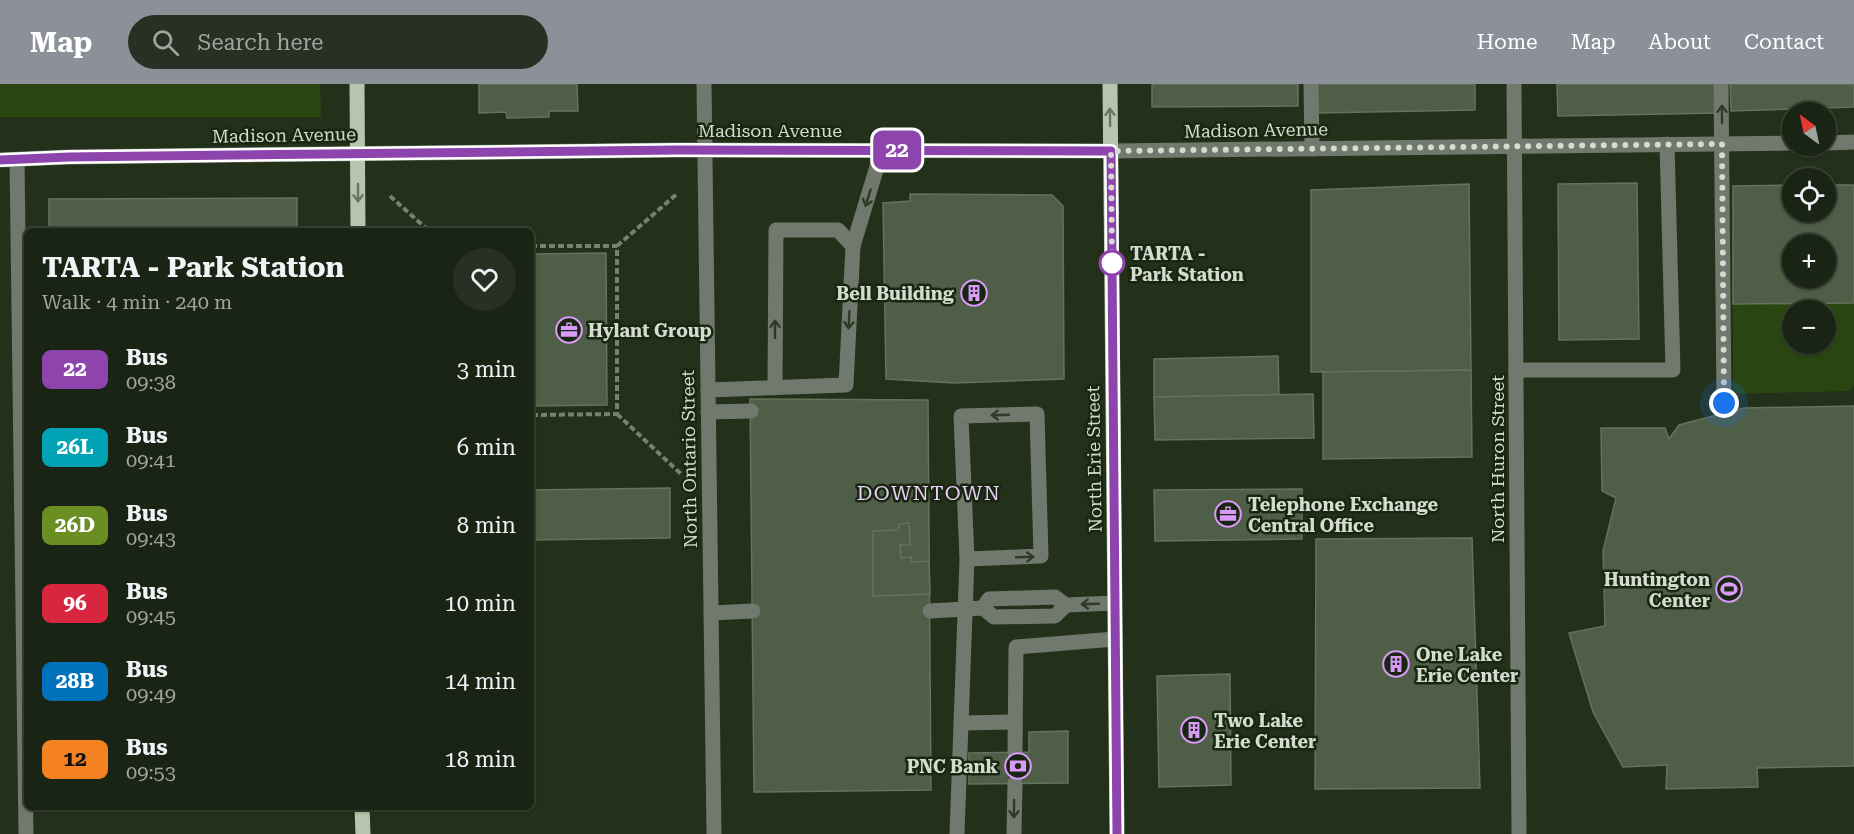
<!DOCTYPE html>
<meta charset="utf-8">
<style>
body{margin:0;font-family:"Roboto Serif",serif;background:#273022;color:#f1f3f6;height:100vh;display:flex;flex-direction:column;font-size:22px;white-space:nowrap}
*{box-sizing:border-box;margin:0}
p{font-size:20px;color:#9fa4a0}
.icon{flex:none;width:33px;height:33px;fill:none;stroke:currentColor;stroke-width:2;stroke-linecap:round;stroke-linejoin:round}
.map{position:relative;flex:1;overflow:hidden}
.side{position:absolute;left:24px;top:144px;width:510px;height:582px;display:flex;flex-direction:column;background:#1a2414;border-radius:9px;box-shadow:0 2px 4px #0004,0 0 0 2px #384134}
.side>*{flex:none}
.badge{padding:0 12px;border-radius:9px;font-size:21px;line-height:39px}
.needle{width:39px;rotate:327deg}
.controls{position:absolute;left:1782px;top:18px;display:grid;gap:12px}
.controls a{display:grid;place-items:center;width:54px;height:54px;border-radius:50%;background:#1a2414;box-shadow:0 2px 4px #0004,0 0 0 2px #384134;font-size:30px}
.you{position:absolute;width:30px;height:30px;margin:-15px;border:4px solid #fff;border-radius:50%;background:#1a73e8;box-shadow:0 0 0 9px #1a73e833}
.map>.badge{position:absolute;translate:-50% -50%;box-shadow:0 0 0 3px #fff}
.round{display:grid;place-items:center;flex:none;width:63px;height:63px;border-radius:32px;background:#273022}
.head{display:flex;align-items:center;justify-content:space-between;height:102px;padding:0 18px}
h1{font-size:28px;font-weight:700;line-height:45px}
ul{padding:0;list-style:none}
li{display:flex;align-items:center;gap:18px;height:78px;padding:0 18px}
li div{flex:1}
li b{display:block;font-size:22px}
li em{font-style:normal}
li .badge{min-width:66px;font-weight:700;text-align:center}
header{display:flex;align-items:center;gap:36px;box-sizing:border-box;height:84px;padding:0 30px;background:#8c9099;color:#fff}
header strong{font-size:28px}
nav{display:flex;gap:33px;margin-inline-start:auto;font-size:21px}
.search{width:420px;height:54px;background:#273022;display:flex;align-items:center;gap:15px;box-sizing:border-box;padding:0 21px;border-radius:33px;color:#9fa4a0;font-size:22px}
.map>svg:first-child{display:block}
.green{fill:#294611;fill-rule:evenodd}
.building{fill:#4f5e46;stroke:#64735b;stroke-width:1.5;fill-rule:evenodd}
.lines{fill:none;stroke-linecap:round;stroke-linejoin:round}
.minor-tunnel{stroke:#3d4a35;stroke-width:15;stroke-dasharray:15 8;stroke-linecap:butt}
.path{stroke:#76826f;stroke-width:4;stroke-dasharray:6 3;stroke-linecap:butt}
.minor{stroke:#71786d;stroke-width:15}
.major{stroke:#b7c5ae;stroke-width:15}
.oneway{stroke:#2f3a28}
.oneway2{stroke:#687660}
.line-casing{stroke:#fff;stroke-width:14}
.line{stroke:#8e44ad;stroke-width:9}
.walk{stroke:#d3dcce;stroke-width:6;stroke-dasharray:0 10.8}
.stop-dot{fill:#fff;stroke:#8e44ad;stroke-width:3}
.labels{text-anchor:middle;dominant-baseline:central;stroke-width:5;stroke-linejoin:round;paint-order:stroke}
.street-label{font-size:18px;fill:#d3dcce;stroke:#192611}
.stop-label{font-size:18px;font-weight:bold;fill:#d3dcce;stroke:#192611;text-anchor:start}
.poi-label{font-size:18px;font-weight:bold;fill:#d3dcce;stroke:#192611;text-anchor:start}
.neighbourhood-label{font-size:20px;letter-spacing:1.5px;fill:#ead1f8;stroke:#192611}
</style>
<header>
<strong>Map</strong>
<div class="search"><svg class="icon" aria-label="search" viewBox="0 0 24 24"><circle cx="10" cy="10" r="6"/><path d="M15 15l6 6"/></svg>Search here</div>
<nav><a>Home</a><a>Map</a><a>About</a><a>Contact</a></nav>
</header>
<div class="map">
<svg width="1854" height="750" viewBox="0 0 1854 750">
<rect width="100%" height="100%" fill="#23301a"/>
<!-- green -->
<g class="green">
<polygon points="0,0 320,0 321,33 0,33"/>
<path d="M1854,219V301L1848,307L1733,310V220ZM1792,226H1826V260H1792Z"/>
</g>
<!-- building -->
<g class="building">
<polygon points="479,0 577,0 578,27 549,27 549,33 507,34 506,28 479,29"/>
<polygon points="1152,0 1298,0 1298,22 1152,23"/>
<polygon points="1316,0 1475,0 1475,26 1317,29"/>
<polygon points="1557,0 1719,0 1720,29 1558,32"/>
<polygon points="1730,0 1854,0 1854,23 1731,27"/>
<polygon points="1637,99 1639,255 1559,256 1558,100"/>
<polygon points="1469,100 1471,286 1311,288 1311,106"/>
<path d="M1792,101V128H1826V101H1854V219L1733,220V102ZM1792,160H1826V194H1792Z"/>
<polygon points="910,110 1052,111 1063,122 1064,295 954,299 886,295 883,119 910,117"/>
<polygon points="297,114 297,147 49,147 49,115"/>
<polygon points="606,169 607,321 531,322 531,170"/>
<polygon points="1278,272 1279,311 1154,313 1154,275"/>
<polygon points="1471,286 1472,373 1323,375 1323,288"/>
<polygon points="1313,310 1314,354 1155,356 1154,313"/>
<polygon points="750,315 928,316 931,706 754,708"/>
<polygon points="1854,322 1854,682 1757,684 1758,703 1666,705 1667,681 1623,683 1593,628 1569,549 1605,542 1603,467 1616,414 1602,407 1601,344 1665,344 1669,355 1679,341 1744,324"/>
<polygon points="670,404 670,454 531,456 531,406"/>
<polygon points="1302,405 1302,455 1155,457 1154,406"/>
<polygon points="909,439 910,461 900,461 901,474 911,473 911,478 929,477 930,510 873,512 873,447 899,446 899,440"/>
<polygon points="1472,454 1480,704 1315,705 1316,455"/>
<polygon points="1230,590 1231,701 1159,703 1157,592"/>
<polygon points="1068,647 1068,699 969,700 969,669 1029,668 1029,648"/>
</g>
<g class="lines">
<!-- minor-tunnel -->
<polyline class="minor-tunnel" points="1015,699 1015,669"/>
<!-- path -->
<g class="path">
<polyline points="390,112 429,147"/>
<polyline points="531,162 617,162 617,330 531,331"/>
<polyline points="617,162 678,109"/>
<polyline points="617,330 681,390"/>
</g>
<!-- minor -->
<g class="minor">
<polyline points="704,0 714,750"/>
<polyline points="1311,0 1312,65"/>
<polyline points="1514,0 1519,750"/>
<polyline points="1721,0 1724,319"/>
<polyline points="1826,59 1854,58"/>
<polyline points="0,76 69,73 677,66 1111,67 1792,59"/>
<polyline points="17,76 26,750"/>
<polyline points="853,162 882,66"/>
<polyline points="1516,286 1673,286 1667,60"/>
<polyline points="708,306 846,301 853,162 838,146 776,146 775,304"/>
<polyline points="708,328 751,327"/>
<polyline points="983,524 989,515 1055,513 1066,521 1115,519"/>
<polyline points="930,527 983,524 994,533 1055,532 1066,521"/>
<polyline points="711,529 753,527"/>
<polyline points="961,639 1015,638"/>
<polyline points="1015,669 1016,563 1115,555"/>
<polyline points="957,750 967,475 961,332 1037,330 1041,472 967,475"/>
<polyline points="1014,750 1015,699"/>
</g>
<!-- major -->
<g class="major">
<polyline points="357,0 358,147"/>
<polyline points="1110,0 1117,750"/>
<polyline points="362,723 363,750"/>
</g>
</g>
<!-- one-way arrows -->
<defs><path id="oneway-shaft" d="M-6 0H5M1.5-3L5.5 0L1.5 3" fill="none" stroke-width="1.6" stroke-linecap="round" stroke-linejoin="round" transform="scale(1.5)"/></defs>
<g class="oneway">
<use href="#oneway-shaft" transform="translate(1722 30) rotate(-90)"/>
<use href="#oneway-shaft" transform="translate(868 114) rotate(107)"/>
<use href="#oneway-shaft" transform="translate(849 236) rotate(93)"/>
<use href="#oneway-shaft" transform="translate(775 245) rotate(-90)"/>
<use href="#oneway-shaft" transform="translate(1000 331) rotate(178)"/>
<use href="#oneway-shaft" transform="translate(1025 473) rotate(-2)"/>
<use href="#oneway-shaft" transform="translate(1090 520) rotate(178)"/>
<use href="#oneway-shaft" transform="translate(1014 725) rotate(91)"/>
</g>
<g class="oneway2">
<use href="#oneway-shaft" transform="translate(1110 33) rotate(-91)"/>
<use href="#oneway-shaft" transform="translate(358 109) rotate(90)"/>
</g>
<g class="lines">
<!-- line casing -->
<g class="line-casing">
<polyline id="line" points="0,76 69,73 677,66 1111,67 1117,750"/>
</g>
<!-- line -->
<use href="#line" class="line"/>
<!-- walk -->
<polyline class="walk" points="1112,179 1111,67 1722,60 1724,319"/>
</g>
<!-- icons -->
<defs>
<g id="building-ring" transform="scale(1.35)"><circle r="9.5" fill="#192611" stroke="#d99af8" stroke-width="1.5"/><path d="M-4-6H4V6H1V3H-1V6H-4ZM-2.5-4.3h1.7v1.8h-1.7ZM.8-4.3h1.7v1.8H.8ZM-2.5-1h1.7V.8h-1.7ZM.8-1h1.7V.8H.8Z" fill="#d99af8"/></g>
<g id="office-ring" transform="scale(1.35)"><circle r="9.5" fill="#192611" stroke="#d99af8" stroke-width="1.5"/><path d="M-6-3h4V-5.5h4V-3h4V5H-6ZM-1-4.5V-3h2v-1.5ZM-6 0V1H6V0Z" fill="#d99af8"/></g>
<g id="stadium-ring" transform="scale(1.35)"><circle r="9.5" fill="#192611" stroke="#d99af8" stroke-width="1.5"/><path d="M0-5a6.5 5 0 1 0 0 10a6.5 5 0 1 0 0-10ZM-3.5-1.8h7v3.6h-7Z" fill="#d99af8"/></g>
<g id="bank-ring" transform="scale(1.35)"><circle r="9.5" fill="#192611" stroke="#d99af8" stroke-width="1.5"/><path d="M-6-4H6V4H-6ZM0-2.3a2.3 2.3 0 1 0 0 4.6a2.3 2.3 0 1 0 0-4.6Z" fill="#d99af8"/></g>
</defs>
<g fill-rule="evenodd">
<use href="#building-ring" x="974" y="209"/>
<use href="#office-ring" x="569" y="246"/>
<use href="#office-ring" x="1228" y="430"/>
<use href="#stadium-ring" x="1729" y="505"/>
<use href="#building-ring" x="1396" y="580"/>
<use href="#building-ring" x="1194" y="646"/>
<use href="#bank-ring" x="1018" y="682"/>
</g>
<!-- markers -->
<circle class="stop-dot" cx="1112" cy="179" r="12"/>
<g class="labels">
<!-- street labels -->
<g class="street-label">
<text x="770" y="46">Madison Avenue</text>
<text transform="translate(1256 46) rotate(-1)">Madison Avenue</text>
<text transform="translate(284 51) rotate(-1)">Madison Avenue</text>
<text transform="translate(689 375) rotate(-91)">North Ontario Street</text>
<text transform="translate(1094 375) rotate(-91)">North Erie Street</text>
<text transform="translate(1497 375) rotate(-90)">North Huron Street</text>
</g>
<!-- stop labels -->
<g class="stop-label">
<text x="1130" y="169">TARTA -<tspan x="1130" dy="21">Park Station</tspan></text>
</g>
<!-- poi labels -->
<g class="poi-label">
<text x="954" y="209" text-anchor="end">Bell Building</text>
<text x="588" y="246">Hylant Group</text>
<text x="1248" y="420">Telephone Exchange<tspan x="1248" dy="21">Central Office</tspan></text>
<text x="1710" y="495" text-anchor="end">Huntington<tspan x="1710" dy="21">Center</tspan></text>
<text x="1416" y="570">One Lake<tspan x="1416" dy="21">Erie Center</tspan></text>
<text x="1214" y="636">Two Lake<tspan x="1214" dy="21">Erie Center</tspan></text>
<text x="998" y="682" text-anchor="end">PNC Bank</text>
</g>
<!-- neighbourhood labels -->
<g class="neighbourhood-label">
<text x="929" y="409">DOWNTOWN</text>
</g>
</g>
</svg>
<div class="controls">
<a><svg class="needle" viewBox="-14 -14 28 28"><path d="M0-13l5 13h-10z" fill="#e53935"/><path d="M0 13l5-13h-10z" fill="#9fa4a0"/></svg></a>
<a><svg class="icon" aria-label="locate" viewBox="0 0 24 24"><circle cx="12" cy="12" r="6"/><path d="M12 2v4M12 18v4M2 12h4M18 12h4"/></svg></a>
<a>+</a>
<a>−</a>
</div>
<div class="you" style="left:1724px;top:319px"></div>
<b class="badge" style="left:897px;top:66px;background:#8e44ad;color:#fff">22</b>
<section class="side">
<div class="head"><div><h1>TARTA - Park Station</h1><p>Walk · 4 min · 240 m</p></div><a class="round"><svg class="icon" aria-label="heart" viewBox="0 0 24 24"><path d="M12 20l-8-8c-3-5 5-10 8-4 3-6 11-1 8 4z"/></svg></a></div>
<ul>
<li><span class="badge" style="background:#8e44ad;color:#fff">22</span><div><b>Bus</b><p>09:38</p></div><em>3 min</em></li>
<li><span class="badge" style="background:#00a3b4;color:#fff">26L</span><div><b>Bus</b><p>09:41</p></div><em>6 min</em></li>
<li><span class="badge" style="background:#6b8e23;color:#fff">26D</span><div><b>Bus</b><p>09:43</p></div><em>8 min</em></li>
<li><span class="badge" style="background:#d7263d;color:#fff">96</span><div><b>Bus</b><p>09:45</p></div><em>10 min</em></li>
<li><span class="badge" style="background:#0072bc;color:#fff">28B</span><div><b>Bus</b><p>09:49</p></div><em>14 min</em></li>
<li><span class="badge" style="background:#f58220;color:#111">12</span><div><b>Bus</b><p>09:53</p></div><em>18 min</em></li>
</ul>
</section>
</div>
